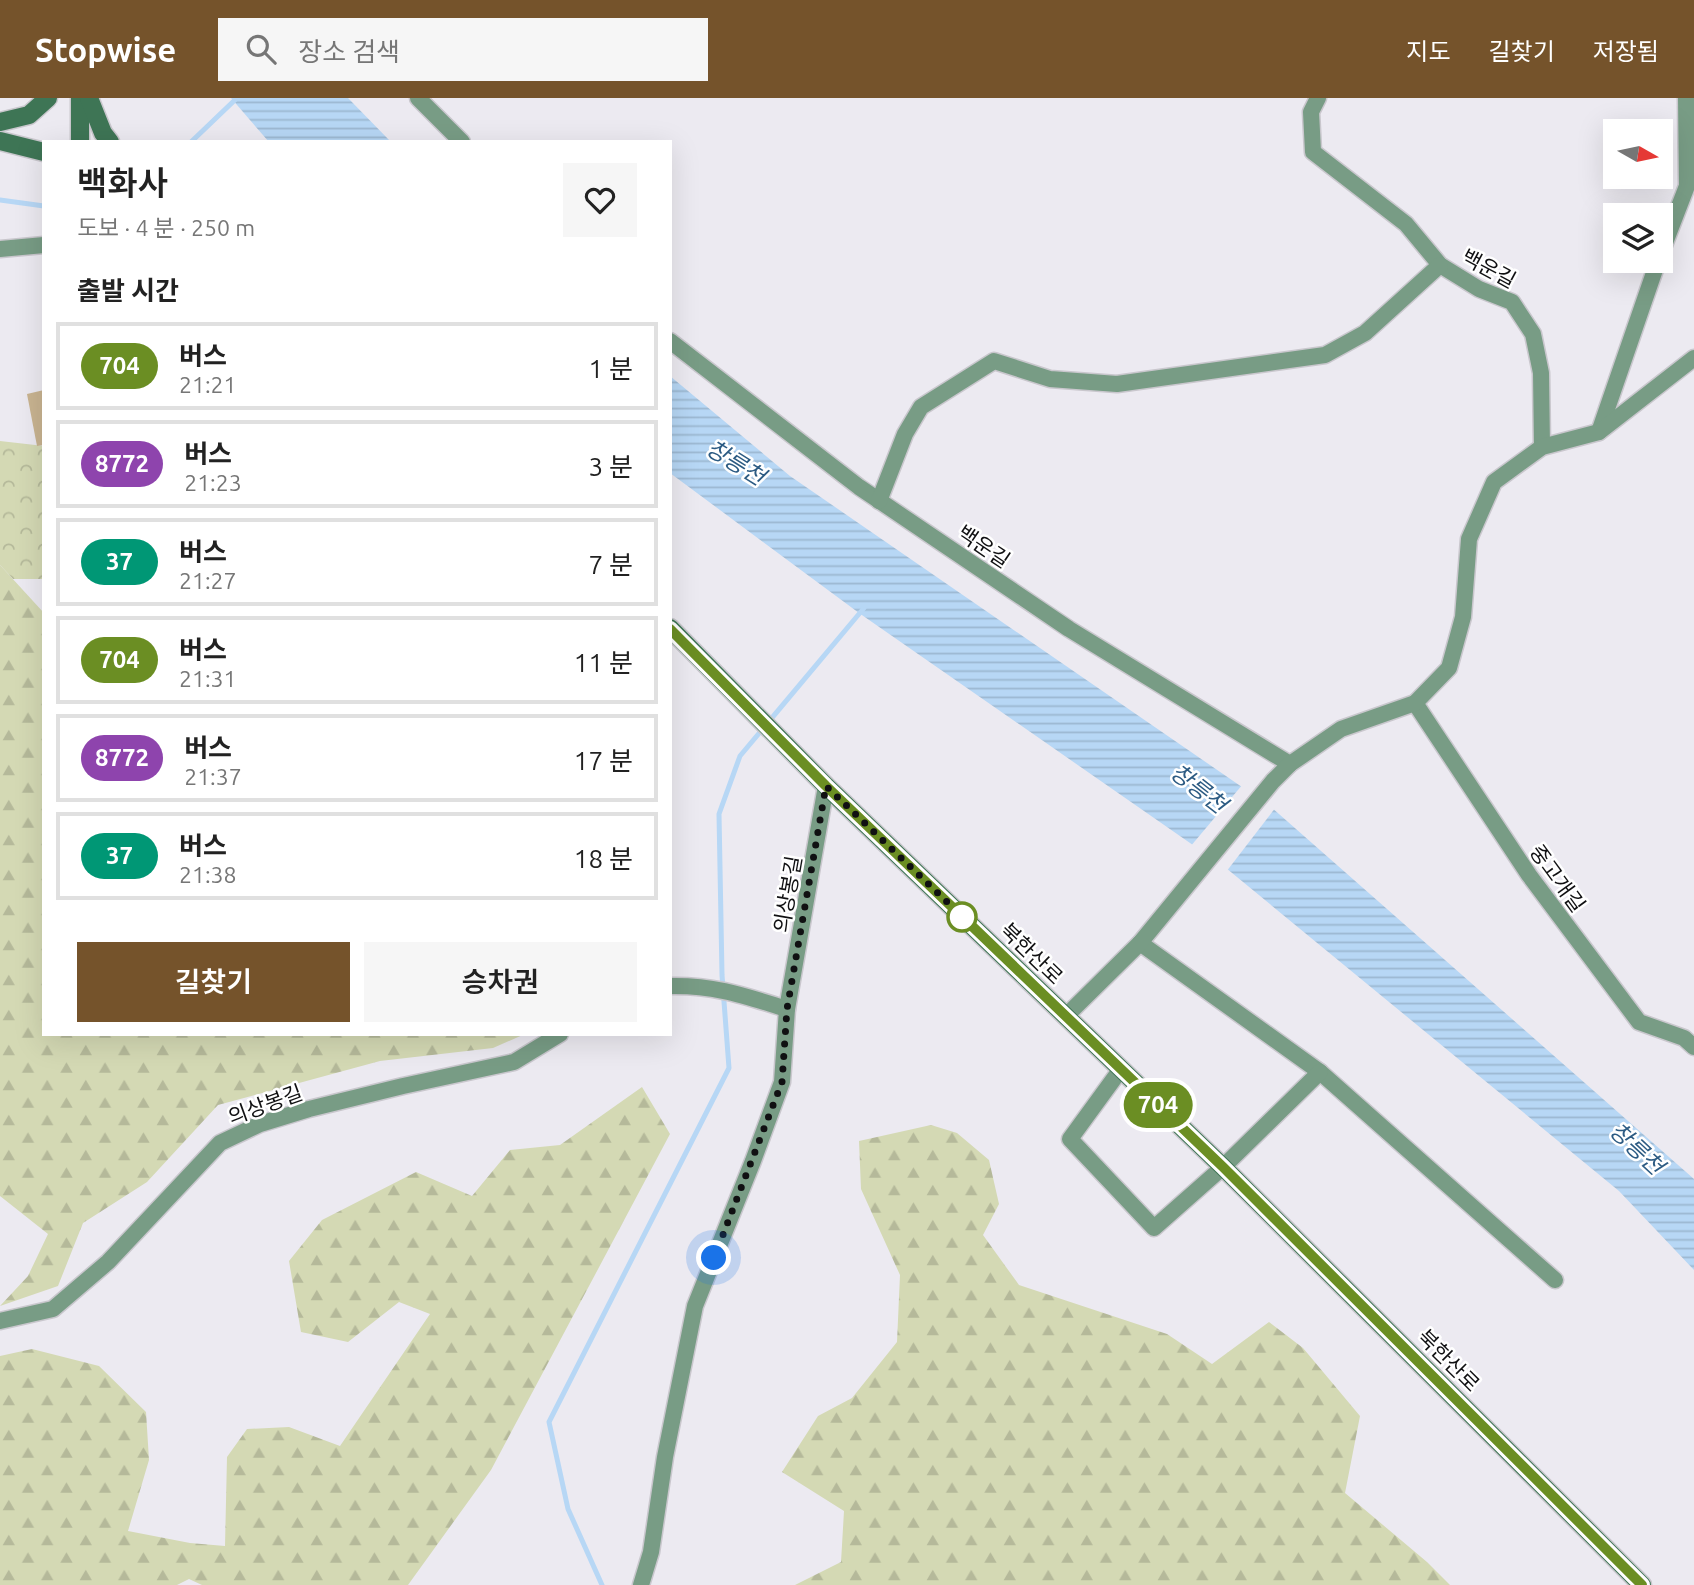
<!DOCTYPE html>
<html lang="ko">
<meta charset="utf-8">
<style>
body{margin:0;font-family:Ubuntu,"Noto Sans KR",sans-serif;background:#f6f6f6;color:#222;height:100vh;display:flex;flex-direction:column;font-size:26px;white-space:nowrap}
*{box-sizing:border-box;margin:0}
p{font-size:23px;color:#767676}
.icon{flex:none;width:38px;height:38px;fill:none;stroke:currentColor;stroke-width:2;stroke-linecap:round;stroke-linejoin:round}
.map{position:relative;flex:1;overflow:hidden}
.details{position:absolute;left:42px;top:42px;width:630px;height:896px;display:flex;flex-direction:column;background:#fff;border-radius:0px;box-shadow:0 7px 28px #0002}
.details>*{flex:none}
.badge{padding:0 14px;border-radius:23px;font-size:24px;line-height:46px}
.needle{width:46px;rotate:99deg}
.fabs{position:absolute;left:1603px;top:21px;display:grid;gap:14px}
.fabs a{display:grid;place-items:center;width:70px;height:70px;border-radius:0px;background:#fff;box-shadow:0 7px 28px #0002;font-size:35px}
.you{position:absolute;width:35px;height:35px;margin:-18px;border:5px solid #fff;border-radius:50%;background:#1a73e8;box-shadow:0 0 0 10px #1a73e833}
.map>.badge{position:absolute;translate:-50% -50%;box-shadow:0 0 0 4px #fff}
h2{padding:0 35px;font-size:26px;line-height:63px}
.round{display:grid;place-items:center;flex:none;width:74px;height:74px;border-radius:0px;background:#f6f6f6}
.headline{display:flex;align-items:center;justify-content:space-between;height:119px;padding:0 35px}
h1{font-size:33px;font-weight:600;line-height:52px}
.primary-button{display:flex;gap:14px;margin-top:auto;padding:14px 35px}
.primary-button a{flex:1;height:80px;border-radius:0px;background:#75532b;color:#fff;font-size:28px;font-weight:600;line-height:80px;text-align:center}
.primary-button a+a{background:#f6f6f6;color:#222}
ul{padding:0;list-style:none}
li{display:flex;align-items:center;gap:21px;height:88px;margin:0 14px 10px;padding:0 21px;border:4px solid #e0e0e0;border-radius:0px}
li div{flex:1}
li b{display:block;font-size:26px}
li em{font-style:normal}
li .badge{min-width:77px;font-weight:700;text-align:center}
header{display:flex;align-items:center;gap:42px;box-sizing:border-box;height:98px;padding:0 35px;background:#75532b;color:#fff}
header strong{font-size:33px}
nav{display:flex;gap:38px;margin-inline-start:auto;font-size:24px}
.search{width:490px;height:63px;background:#f6f6f6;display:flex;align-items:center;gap:18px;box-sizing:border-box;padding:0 24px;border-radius:0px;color:#767676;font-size:26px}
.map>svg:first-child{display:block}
.forest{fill:url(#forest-firs)}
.park{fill:url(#park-crowns)}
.water{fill:url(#water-rules)}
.pier{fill:#eceaf1}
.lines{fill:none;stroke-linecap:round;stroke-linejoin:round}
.stream{stroke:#b7d7f5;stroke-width:5}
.building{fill:#c9b491}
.minor-casing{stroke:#c9c7cd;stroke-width:19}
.secondary-casing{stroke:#c9c7cd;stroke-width:21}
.minor{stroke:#789c85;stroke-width:16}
.secondary{stroke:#3e7555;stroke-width:18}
.line-casing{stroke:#fff;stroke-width:16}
.line{stroke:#6b8e23;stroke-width:10}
.walk{stroke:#101012;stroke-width:7;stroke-dasharray:0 12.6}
.stop-dot{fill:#fff;stroke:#6b8e23;stroke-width:3.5}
.labels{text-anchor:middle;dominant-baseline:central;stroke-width:5;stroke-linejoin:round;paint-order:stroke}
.street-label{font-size:21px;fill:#101012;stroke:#fff}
.water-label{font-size:23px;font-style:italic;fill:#2c5b83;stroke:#fff}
</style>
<header>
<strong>Stopwise</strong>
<div class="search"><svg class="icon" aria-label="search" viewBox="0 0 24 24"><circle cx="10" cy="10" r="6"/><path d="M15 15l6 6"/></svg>장소 검색</div>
<nav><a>지도</a><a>길찾기</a><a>저장됨</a></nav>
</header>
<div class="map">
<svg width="1694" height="1487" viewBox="0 0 1694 1487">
<defs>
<pattern id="forest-firs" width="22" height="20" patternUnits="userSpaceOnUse" patternTransform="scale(1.75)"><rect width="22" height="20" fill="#d4d9b4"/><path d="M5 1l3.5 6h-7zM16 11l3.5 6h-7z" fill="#b5b99a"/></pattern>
<pattern id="park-crowns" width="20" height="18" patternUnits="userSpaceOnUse" patternTransform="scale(1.75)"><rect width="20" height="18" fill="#d4d9b4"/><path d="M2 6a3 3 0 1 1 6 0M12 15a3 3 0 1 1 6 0" fill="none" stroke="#b5b99a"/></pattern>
<pattern id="water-rules" width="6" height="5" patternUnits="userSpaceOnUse" patternTransform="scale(1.75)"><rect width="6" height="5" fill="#b7d7f5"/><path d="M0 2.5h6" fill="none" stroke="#9cb8d1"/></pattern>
</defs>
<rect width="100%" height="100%" fill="#eceaf1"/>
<!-- forest -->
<g class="forest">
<polygon points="0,467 44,515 44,936 525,936 493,950 380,963 218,1007 147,1084 83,1125 58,1188 0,1208 28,1178 48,1136 0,1098"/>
<polygon points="642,989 670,1036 491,1372 408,1487 202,1487 189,1481 177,1487 0,1487 0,1258 32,1251 99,1268 146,1314 149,1362 128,1433 190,1445 225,1448 227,1359 247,1331 289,1329 340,1348 430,1216 399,1204 348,1244 301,1234 289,1163 322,1122 416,1074 472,1098 510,1052 560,1047"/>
<polygon points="931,1027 957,1035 989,1062 999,1106 983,1137 1019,1187 1167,1236 1212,1266 1269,1224 1303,1250 1360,1318 1345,1395 1427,1464 1450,1487 795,1487 841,1464 844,1413 782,1374 818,1318 852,1300 897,1244 900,1177 861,1091 859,1043"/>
</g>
<!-- park -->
<polygon class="park" points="0,343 44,348 44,481 13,481 0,467"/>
<!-- water -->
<g class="water">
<polygon points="231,0 348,0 391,44 269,44"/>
<polygon points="670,278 790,378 1271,709 1694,1081 1694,1172 1619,1093 1226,770 859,515 670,375"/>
</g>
<!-- pier -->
<polygon class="pier" points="1243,686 1276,709 1226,774 1190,749"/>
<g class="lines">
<!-- stream -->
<g class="stream">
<polyline points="191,44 237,0"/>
<polyline points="0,102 44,108"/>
<polyline points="602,1487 568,1411 549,1324 729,970 722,877 719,716 740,658 864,510"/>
</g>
</g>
<!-- building -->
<polygon class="building" points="44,292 44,347 37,348 27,296"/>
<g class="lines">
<!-- minor casing -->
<g class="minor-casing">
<g id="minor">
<polyline points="418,0 462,44"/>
<polyline points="1318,0 1311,14 1313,54 1406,126 1440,167 1479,191 1512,204 1533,236 1541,275 1542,349"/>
<polyline points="0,151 44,147"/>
<polyline points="1661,155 1687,88 1686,0"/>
<polyline points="670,243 859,389 1069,531 1290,666"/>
<polyline points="1599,334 1658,163"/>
<polyline points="879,403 905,336 921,309 994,263 1050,281 1117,286 1325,257 1365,235 1440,167"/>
<polyline points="1415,605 1529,777 1639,924 1684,940 1694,949"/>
<polyline points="1140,845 1320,974 1555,1182"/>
<path d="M670,888C715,887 745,898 787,911"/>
<polyline points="1066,918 1140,845 1273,683 1290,666 1341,631 1415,605 1449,570 1463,519 1469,441 1494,384 1542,349 1599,334 1694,260"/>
<polyline points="1121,971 1070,1041 1154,1130 1223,1069 1320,974"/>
<polyline points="0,1223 53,1211 108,1164 220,1045 260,1026 309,1011 403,988 514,964 560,936"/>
<polyline points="641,1487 651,1454 665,1359 695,1208 753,1063 782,984 787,911 826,688"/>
</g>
</g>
<!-- secondary casing -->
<g class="secondary-casing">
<g id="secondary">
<polyline points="80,0 80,44"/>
<polyline points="89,0 103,35 110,44"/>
<polyline points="0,24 29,17 48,0"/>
<polyline points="0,43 44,54"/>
<polyline points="670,530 826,688 1223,1069 1642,1487"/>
</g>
</g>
<!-- minor -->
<use href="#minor" class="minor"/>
<!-- secondary -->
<use href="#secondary" class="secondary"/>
</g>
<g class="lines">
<!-- line casing -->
<g class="line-casing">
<polyline id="line" points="670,531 826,688 1223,1069 1642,1487"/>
</g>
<!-- line -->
<use href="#line" class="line"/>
<!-- walk -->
<polyline class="walk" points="714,1160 782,984 787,911 826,688 966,822 962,819"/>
</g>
<!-- markers -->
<circle class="stop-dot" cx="962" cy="819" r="14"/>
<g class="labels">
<!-- street labels -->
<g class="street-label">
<text transform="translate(1489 170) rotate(28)">백운길</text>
<text transform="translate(984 448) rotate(34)">백운길</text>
<text transform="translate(1558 780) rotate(54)">중고개길</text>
<text transform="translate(787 796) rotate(-80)">의상봉길</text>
<text transform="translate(1032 855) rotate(44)">북한산로</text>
<text transform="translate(265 1006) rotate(-20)">의상봉길</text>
<text transform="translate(1449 1262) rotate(45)">북한산로</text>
</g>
<!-- water labels -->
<g class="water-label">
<text transform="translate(736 364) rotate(32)">창릉천</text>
<text transform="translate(1199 690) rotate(38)">창릉천</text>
<text transform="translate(1637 1050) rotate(43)">창릉천</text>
</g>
</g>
</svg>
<div class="fabs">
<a><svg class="needle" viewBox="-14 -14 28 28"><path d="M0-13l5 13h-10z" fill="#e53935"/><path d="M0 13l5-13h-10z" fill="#767676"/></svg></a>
<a><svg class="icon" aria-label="layers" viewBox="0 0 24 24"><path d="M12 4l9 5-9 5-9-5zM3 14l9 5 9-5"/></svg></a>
</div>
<div class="you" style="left:714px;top:1160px"></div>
<b class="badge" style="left:1158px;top:1007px;background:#6b8e23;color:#fff">704</b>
<section class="details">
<div class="headline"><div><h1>백화사</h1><p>도보 · 4 분 · 250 m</p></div><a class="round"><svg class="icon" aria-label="heart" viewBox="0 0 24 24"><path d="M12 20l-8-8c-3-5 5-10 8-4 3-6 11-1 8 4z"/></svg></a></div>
<h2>출발 시간</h2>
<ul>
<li><span class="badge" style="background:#6b8e23;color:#fff">704</span><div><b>버스</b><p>21:21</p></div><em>1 분</em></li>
<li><span class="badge" style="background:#8e44ad;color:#fff">8772</span><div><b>버스</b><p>21:23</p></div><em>3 분</em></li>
<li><span class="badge" style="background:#009775;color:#fff">37</span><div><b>버스</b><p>21:27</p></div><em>7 분</em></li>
<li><span class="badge" style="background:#6b8e23;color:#fff">704</span><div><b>버스</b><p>21:31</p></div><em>11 분</em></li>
<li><span class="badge" style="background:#8e44ad;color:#fff">8772</span><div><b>버스</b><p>21:37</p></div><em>17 분</em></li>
<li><span class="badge" style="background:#009775;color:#fff">37</span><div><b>버스</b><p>21:38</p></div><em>18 분</em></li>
</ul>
<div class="primary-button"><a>길찾기</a><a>승차권</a></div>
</section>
</div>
